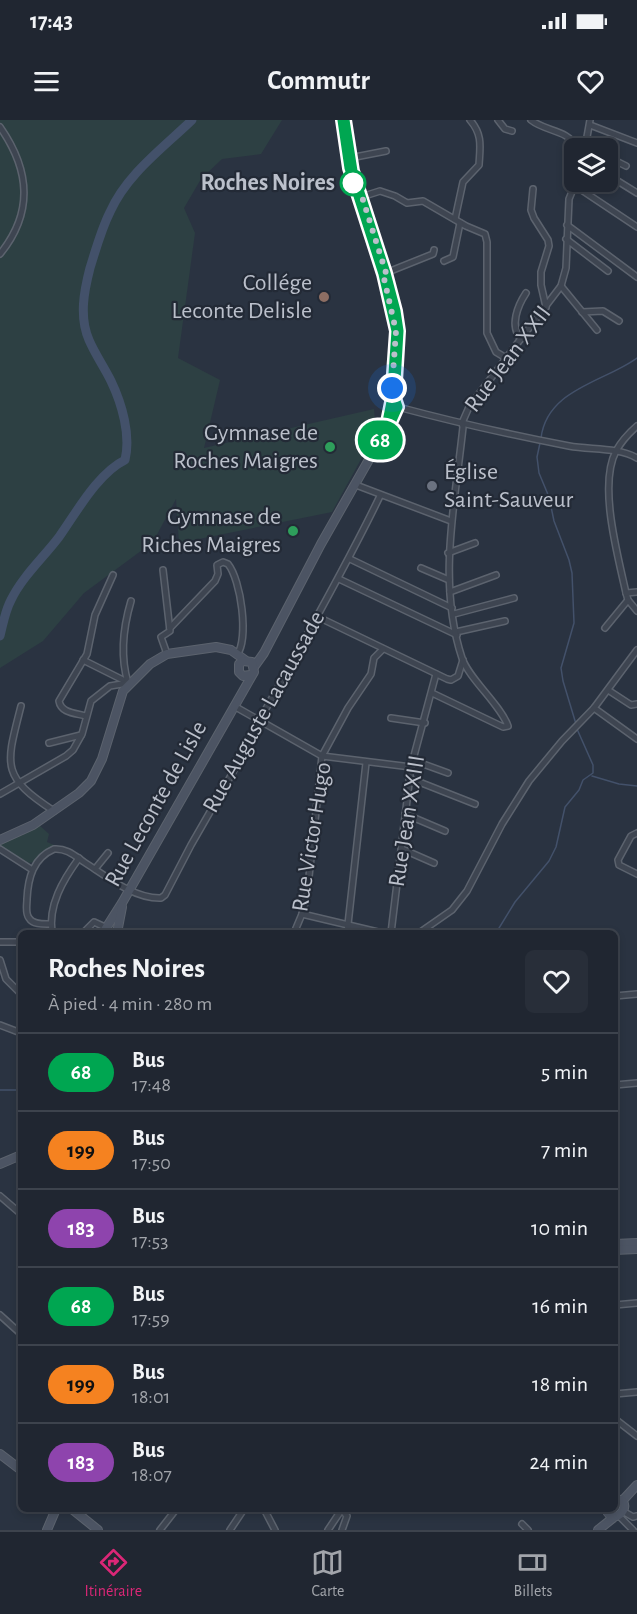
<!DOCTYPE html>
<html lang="fr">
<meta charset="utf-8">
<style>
body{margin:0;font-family:"Alegreya Sans",sans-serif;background:#282e39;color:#f1f3f6;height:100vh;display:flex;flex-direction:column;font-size:22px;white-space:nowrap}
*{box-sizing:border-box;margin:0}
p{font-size:20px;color:#a2a5ab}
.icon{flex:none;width:33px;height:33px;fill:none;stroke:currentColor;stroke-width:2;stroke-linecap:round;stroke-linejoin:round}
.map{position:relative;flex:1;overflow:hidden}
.panel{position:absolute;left:18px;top:810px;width:600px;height:582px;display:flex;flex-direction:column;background:#202631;border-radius:9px;box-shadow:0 3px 9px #0003,0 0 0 2px #3d434d}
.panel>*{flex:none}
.badge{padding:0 12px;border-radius:20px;font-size:21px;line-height:39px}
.controls{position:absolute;left:564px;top:18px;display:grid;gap:12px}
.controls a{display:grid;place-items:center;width:54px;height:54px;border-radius:9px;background:#202631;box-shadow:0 3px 9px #0003,0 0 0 2px #3d434d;font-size:30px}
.you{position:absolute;width:30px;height:30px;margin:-15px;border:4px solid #fff;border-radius:50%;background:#1a73e8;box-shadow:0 0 0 9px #1a73e833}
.map>.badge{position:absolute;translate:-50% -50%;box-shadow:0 0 0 3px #fff}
.round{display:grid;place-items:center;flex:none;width:63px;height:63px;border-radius:9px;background:#282e39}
.summary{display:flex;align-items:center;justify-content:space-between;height:102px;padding:0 30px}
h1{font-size:28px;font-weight:700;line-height:45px}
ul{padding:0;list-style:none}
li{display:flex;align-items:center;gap:18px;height:78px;padding:0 30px;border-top:2px solid #3d434d}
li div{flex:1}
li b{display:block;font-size:22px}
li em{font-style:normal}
li .badge{min-width:66px;font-weight:700;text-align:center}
.status{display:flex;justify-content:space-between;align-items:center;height:42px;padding:0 30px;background:#202631;direction:ltr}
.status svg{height:16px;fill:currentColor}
header{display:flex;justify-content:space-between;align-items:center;height:78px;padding:0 30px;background:#202631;font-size:27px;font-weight:700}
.dock{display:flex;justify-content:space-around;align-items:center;height:84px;border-top:2px solid #3d434d;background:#202631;font-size:16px;color:#a2a5ab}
.dock a{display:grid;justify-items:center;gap:3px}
.dock .selected{color:#db2777}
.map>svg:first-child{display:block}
.green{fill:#2d4043}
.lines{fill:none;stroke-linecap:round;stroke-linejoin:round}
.stream{stroke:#43516a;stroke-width:1.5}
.river{stroke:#43516a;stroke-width:9}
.street-casing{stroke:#5c636e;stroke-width:8}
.secondary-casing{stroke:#5c636e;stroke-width:10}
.street{stroke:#3e4551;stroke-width:5}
.secondary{stroke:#4c5463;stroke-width:8}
.line-casing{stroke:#fff;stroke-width:14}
.line{stroke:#00a651;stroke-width:9}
.walk{stroke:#bbc0cb;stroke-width:6;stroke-dasharray:0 10.8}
.stop-dot{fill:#fff;stroke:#00a651;stroke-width:3}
.education-dot{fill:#8d6e63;stroke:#232a36;stroke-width:2}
.leisure-dot{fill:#2e9e5b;stroke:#232a36;stroke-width:2}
.worship-dot{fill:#6b7280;stroke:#232a36;stroke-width:2}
.labels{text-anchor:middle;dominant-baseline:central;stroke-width:4.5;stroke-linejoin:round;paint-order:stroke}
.stop-label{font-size:24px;font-weight:bold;fill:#bbc0cb;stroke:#232a36;text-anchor:end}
.poi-label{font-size:24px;fill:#bbc0cb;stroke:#232a36;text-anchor:end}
.street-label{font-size:24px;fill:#bbc0cb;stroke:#232a36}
</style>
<div class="status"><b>17:43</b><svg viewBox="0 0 49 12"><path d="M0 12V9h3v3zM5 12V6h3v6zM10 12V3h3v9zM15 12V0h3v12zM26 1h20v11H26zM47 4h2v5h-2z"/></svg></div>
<header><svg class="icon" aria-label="menu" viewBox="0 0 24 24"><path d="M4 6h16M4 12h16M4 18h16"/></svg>Commutr<svg class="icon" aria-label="heart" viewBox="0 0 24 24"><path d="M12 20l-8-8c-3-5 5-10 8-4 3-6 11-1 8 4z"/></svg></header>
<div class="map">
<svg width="637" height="1410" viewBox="0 0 637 1410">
<rect width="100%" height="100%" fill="#2a3341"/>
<!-- green -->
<g class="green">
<polygon points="0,0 282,0 261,34 222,39 201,59 184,88 195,113 178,238 220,260 204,328 374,289 376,312 332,392 179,423 176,379 153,422 84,473 43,521 0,548"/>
<polygon points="39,705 49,714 47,722 54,725 36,742 27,743 0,726 0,723 23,715"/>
</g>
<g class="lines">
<!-- stream -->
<g class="stream">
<path d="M541,318C547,269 604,262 637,238"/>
<polyline points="540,323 537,337 539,353 549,377 554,401 569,440 572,453 574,503 561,548 563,561 576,604"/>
<polyline points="592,656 619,664 637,666"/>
<polyline points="496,813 515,782 549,741 556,727 565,687 579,670 583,660 593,653 593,645 577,609"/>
<polyline points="0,970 21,970"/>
</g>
<!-- river -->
<path class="river" d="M0,516C3,504 5,491 11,480C22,457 43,438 59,417C76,393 98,353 125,340C131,315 122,284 111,261C104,247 95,234 89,220C79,197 84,171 90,148C96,129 101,110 110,92C127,54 163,28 192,0"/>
<!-- street casing -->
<g class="street-casing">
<g id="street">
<polyline points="498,0 505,9 512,11"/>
<path d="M531,0C546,12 568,9 577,28"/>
<polyline points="590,5 637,23"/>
<path d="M0,7C30,50 34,92 0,134"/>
<polyline points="585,28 590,0"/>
<polyline points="608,37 626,46"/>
<polyline points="350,38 386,31"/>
<polyline points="608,55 637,73"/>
<polyline points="574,65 637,107"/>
<polyline points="533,69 531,90 534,98 548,120 549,126 541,152 541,165 546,187"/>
<polyline points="358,78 380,71 395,76 407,83 423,81 466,106 485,114 487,122 487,213 496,232 506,238"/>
<path d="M455,99L463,62L479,45C480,27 483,15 470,0"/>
<polyline points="567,105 637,157"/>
<polyline points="566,119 608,151"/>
<polyline points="444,141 453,137 460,103"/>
<polyline points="383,154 433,134 434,130"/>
<polyline points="561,166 597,210"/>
<polyline points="582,192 603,191 619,201"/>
<path d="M521,219C509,206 518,185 526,173"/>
<path d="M398,287C454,302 512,315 569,326C591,330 618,327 637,338"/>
<path d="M637,306C629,313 621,322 616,331C598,365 618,436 626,473L628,480L637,491"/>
<polyline points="356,365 451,401"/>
<polyline points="448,433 475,423"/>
<polyline points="350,439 452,488"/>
<polyline points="421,448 449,460"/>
<polyline points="163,450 170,511 161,517 167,534"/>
<polyline points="339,459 457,515"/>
<polyline points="450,472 496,455"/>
<polyline points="626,473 637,472"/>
<polyline points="454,494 514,478"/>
<polyline points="316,496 447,559 451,560 458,556 463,540"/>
<path d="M170,508L215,461L218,454L217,445L223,442L228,444C241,460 249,518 237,535"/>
<polyline points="605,508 628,480"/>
<polyline points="456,512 505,501"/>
<polyline points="83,540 127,562"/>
<path d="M128,563C120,536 123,508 131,481"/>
<polyline points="608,570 631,585 637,584"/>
<path d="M432,573L503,607L508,606C500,584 469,559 462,538C437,462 455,384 463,307L462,303L469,287L561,166L566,148L569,79L576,62"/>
<path d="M21,586C6,645 0,656 54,691"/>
<polyline points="234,586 322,636 411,647"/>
<polyline points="594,588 637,619"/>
<path d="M86,596C75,593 61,593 59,581L87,534L95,495L113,455"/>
<polyline points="391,598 425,603"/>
<polyline points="49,623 81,615"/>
<polyline points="412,640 448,653"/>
<polyline points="409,658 475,684"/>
<polyline points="0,674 66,636 73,630 82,614 91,581 110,566 128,563"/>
<polyline points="405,694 445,711"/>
<polyline points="637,713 631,716 618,740 619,745 637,754"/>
<polyline points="0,729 31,749"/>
<polyline points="402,729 434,743"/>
<polyline points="95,749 108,733"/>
<polyline points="302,794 382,813"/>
<path d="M51,804C44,804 33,805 29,798C25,793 27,785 27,779C28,758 33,738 54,729C66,728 74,735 84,742C106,756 134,779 161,778L165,775L191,725L260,605L262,596C302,523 344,451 380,376"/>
<path d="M52,813C48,785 63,760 79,738"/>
<polyline points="83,813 94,802 107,808"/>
<polyline points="294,813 302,794 307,775 322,636 348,588 371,554 374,538 383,529"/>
<polyline points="347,813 366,643"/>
<polyline points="391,813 411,647 436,554"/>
<polyline points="419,813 452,790 467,771 502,704 529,661 562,621 594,588 637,530"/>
<polyline points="0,822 21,822"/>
<polyline points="0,840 6,859 21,874"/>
<polyline points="615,876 637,874"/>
<polyline points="0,905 21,913"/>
<polyline points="615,965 637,963"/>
<polyline points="0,1076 21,1094"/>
<polyline points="615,1185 637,1183"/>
<polyline points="0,1195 21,1214"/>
<polyline points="615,1274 637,1272"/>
<polyline points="615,1299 637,1316"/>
<polyline points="264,1389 275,1410"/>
<polyline points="626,1393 633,1397 637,1396"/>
<polyline points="621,1398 633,1410"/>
<polyline points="522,1404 528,1410"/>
<polyline points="160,1410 174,1392"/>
<polyline points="230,1410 244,1389"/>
<polyline points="328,1410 342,1389"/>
<polyline points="342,1410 347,1396 342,1390"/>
</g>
</g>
<!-- secondary casing -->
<g class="secondary-casing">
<g id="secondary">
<polyline points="254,547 264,533 321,424 379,322 387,302 391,282 396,211 393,192 383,154 349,48 342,0"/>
<polyline points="0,720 33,705 79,673 91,661 102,639 123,571 150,544 167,534 216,527 231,530 245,540"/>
<polyline points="103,813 122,783 254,552 252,542 243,541 239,544 239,552 243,556 250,555"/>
<polyline points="117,813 122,787"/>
<polyline points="0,1044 21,1035"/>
<polyline points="615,1124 637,1123"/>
<polyline points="615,1130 637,1129"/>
<polyline points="0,1334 21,1350"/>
<polyline points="623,1380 637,1365"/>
<polyline points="72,1389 98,1410"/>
<path d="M606,1389C614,1410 637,1380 615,1379"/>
<polyline points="47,1410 56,1389"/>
<polyline points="598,1410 613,1398"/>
</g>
</g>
<!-- street -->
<use href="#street" class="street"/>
<!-- secondary -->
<use href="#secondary" class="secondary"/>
</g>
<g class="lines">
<!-- line casing -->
<g class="line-casing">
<polyline id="line" points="342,0 349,48 383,154 396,211 391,282 387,302 379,322 386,314 398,287 395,278 399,211 396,191 386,153 353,51 345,0"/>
</g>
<!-- line -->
<use href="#line" class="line"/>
<!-- walk -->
<polyline class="walk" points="353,63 358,64 386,153 383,154 396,211 392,268"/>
</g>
<!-- markers -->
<circle class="stop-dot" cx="353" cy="63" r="12"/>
<circle class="education-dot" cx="324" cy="177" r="6"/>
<g class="leisure-dot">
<circle cx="330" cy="327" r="6"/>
<circle cx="293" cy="411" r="6"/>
</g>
<circle class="worship-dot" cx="432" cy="366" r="6"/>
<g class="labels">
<!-- stop labels -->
<g class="stop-label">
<text x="335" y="63">Roches Noires</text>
</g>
<!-- poi labels -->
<g class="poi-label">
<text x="312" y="163">Collége<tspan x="312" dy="28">Leconte Delisle</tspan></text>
<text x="318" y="313">Gymnase de<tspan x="318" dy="28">Roches Maigres</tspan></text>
<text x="444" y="352" text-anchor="start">Église<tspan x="444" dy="28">Saint-Sauveur</tspan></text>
<text x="281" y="397">Gymnase de<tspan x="281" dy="28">Riches Maigres</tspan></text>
</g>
<!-- street labels -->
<g class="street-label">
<text transform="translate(508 239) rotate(-53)">Rue Jean XXII</text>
<text transform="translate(264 592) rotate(-61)">Rue Auguste Lacaussade</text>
<text transform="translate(156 684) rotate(-61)">Rue Leconte de Lisle</text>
<text transform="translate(407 701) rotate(-81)">Rue Jean XXIII</text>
<text transform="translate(312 717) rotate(-81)">Rue Victor Hugo</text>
</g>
</g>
</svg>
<div class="controls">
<a><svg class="icon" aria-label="layers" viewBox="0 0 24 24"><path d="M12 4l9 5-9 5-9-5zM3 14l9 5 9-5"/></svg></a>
</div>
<div class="you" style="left:392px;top:268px"></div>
<b class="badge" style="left:380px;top:320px;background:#00a651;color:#fff">68</b>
<section class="panel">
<div class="summary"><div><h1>Roches Noires</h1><p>À pied · 4 min · 280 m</p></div><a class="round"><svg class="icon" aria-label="heart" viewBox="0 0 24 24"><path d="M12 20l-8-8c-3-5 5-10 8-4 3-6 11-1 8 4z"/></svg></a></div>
<ul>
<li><span class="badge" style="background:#00a651;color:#fff">68</span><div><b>Bus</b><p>17:48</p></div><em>5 min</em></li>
<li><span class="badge" style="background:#f58220;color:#111">199</span><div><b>Bus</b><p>17:50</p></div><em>7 min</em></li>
<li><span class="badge" style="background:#8e44ad;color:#fff">183</span><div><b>Bus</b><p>17:53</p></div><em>10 min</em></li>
<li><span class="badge" style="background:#00a651;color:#fff">68</span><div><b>Bus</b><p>17:59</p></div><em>16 min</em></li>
<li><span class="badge" style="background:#f58220;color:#111">199</span><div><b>Bus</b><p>18:01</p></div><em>18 min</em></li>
<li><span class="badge" style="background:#8e44ad;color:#fff">183</span><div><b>Bus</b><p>18:07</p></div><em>24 min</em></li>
</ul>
</section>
</div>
<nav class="dock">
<a class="selected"><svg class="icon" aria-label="directions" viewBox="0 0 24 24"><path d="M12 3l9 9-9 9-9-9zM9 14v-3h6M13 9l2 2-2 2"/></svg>Itinéraire</a>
<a><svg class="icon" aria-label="map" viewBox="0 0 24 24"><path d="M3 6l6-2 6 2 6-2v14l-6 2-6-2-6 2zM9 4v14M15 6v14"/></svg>Carte</a>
<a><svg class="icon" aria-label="tickets" viewBox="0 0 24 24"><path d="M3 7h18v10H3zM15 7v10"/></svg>Billets</a>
</nav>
